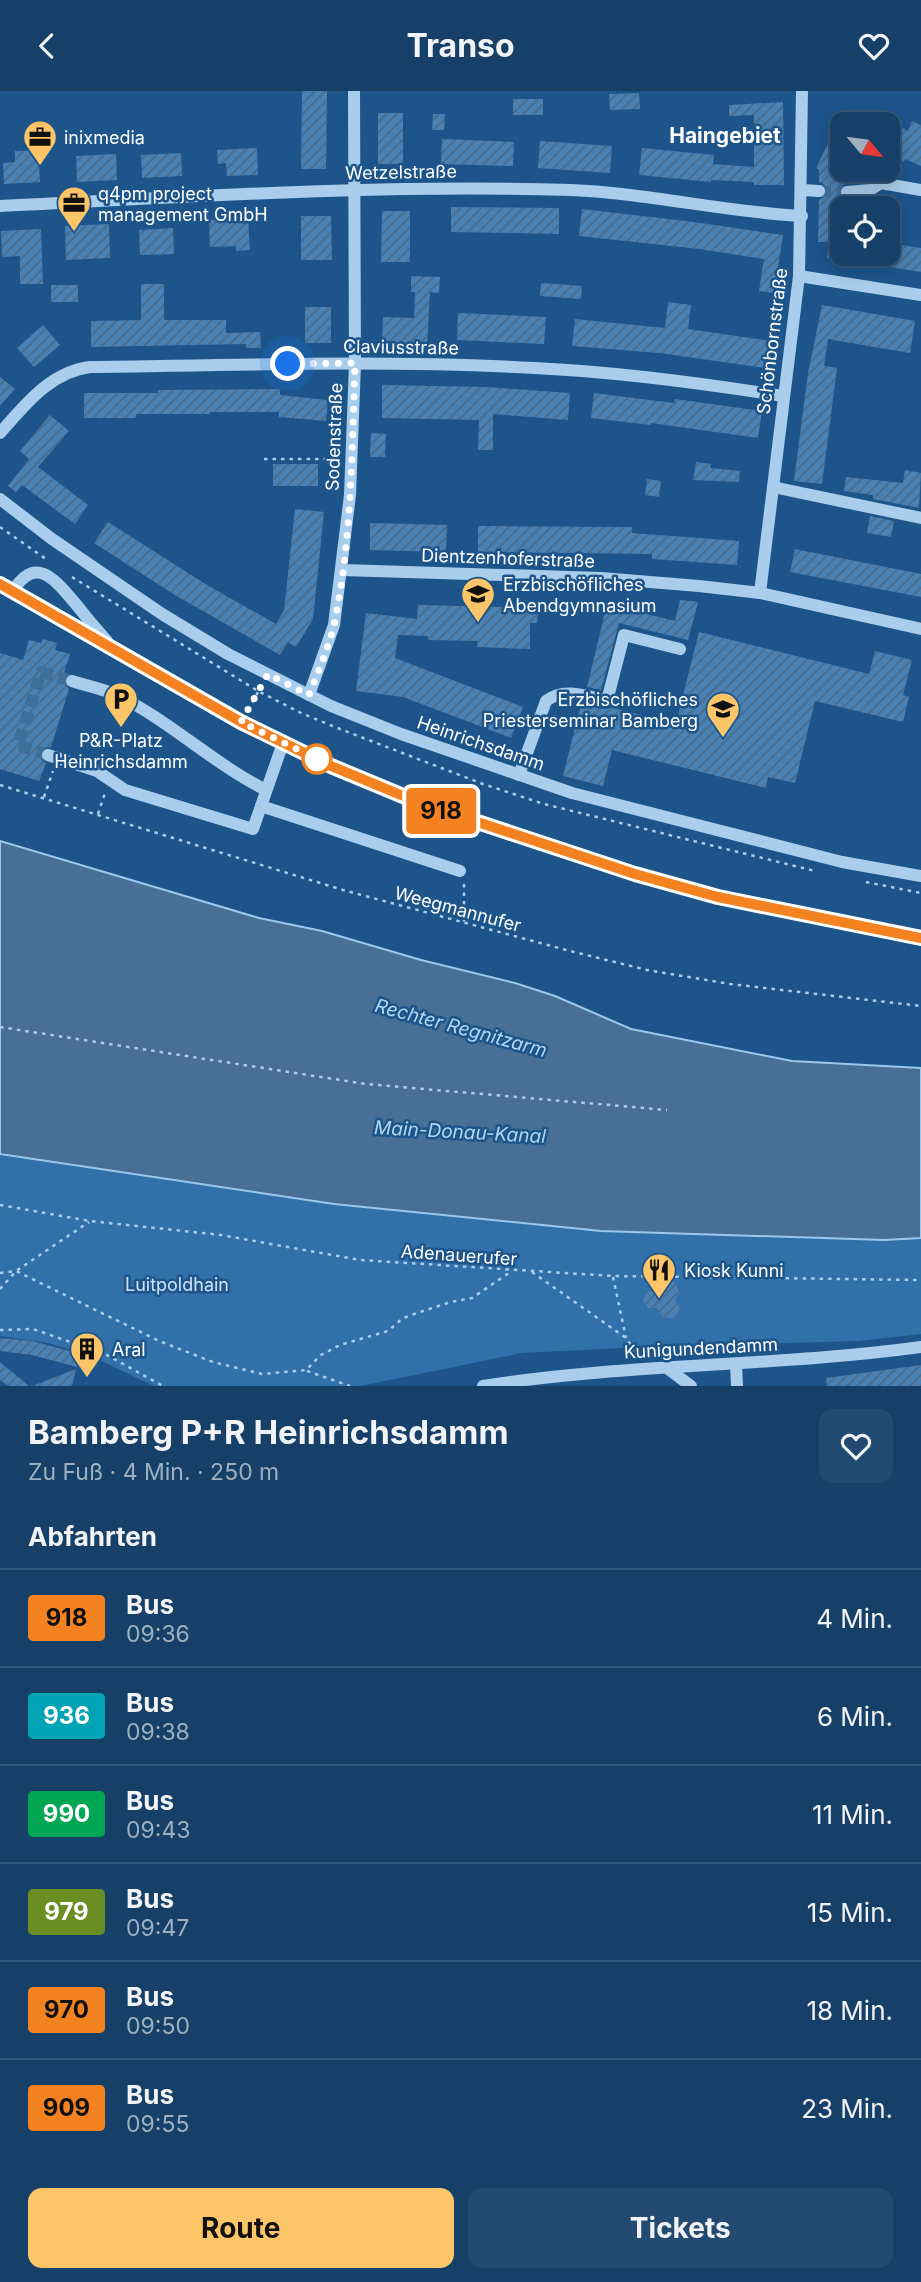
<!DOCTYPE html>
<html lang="de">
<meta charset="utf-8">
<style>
body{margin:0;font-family:Inter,sans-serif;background:#234b71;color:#f1f3f6;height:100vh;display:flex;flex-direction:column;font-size:26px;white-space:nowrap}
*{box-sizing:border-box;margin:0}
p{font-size:23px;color:#9eafc0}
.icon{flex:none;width:38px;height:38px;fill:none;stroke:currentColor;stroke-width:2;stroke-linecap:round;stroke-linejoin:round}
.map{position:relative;height:1295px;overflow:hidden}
.sheet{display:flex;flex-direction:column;background:#164068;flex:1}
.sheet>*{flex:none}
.badge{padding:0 14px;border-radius:5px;font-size:24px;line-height:46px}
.needle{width:46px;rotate:119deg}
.buttons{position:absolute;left:830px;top:21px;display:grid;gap:14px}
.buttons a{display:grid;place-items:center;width:70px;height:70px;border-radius:14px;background:#164068;box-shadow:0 4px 18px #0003,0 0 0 2px #35597c;font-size:35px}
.you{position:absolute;width:35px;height:35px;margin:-18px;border:5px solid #fff;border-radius:50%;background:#1a73e8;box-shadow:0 0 0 10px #1a73e833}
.map>.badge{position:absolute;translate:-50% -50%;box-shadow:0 0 0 4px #fff}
h2{padding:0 28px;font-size:26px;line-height:63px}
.round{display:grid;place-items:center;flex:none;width:74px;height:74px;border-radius:14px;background:#234b71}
.summary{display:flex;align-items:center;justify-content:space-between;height:119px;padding:0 28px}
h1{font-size:33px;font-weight:700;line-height:52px}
.action{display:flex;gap:14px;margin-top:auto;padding:14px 28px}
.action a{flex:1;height:80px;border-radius:14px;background:#fcc668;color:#111;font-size:28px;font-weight:700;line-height:80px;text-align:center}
.action a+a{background:#234b71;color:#f1f3f6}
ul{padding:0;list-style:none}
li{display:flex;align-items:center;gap:21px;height:98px;padding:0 28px;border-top:2px solid #35597c}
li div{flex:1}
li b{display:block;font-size:26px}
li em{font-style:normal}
li .badge{min-width:77px;font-weight:700;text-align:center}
header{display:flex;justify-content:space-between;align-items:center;height:91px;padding:0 28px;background:#164068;font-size:32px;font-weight:700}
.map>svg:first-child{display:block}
.park{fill:#3170a9}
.water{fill:#486f96;stroke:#9dc8ee;stroke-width:2}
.building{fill:url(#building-hatch)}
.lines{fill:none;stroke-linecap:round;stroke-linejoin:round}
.minor-tunnel{stroke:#3f6e9c;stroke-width:12;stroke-dasharray:12 6;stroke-linecap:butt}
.path{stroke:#a9cdec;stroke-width:2.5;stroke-dasharray:3.5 5;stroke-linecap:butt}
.minor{stroke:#a9cdec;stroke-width:12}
.line-casing{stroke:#fff;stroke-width:16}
.line{stroke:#f58220;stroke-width:10}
.walk{stroke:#fff;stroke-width:7;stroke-dasharray:0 12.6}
.stop-dot{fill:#fff;stroke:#f58220;stroke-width:3.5}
.labels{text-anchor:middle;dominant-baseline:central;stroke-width:5;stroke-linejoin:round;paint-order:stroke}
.poi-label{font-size:18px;fill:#fff;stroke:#1d558b;text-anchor:start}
.street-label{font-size:18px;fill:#fff;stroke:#1d558b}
.park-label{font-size:18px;fill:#cfe5f9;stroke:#1d558b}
.water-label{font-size:19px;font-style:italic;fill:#b5d6f3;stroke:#1d558b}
.quarter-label{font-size:21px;font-weight:bold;fill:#fff;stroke:#1d558b}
</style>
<header><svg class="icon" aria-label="back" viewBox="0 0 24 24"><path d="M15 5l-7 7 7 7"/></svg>Transo<svg class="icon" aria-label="heart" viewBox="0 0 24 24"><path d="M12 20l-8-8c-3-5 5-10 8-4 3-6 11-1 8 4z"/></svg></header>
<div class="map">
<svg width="921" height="1295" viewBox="0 0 921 1295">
<defs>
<pattern id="building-hatch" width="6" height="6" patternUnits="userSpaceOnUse" patternTransform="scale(1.75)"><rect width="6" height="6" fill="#4a81b5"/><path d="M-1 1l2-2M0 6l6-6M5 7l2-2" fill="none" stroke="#4b6986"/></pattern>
</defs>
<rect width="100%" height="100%" fill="#1d558b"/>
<!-- park -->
<polygon class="park" points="0,1063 334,1113 601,1140 884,1149 921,1147 921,1243 859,1250 663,1255 522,1262 360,1295 154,1295 91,1265 48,1252 0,1245"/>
<!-- water -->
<polygon class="water" points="0,750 259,827 322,840 421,869 515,892 555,905 631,938 792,970 921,977 921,1147 884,1149 601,1140 334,1113 0,1063"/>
<!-- building -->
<g class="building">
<polygon points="302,0 327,0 326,78 301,78"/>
<polygon points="639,2 640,18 610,19 609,3"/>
<rect x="513" y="8" width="30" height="16"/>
<polygon points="783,11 784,94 754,94 754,91 711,89 711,91 639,84 642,57 714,64 713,73 754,76 754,24 729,25 729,14"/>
<polygon points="853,18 884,33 846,33"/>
<rect x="378" y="22" width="25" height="51"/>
<polygon points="433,23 445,23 444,39 432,39"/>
<polygon points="842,24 842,79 855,84 851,92 841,94 838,101 840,107 847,110 846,117 842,117 842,169 827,167 829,151 818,151 819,109 826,105 828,100 824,93 819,91 819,79 816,77"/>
<polygon points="912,30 921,34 921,75 905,68 904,71 896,67 887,84 887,35 901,41 903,37 908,40"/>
<polygon points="442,48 514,51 513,75 441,73"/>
<polygon points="540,50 612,55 610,82 538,77"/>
<polygon points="257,57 258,84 227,85 226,72 218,73 217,59"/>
<polygon points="38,59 40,91 4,93 3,72 15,71 15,60"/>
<polygon points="181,62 182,85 142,87 141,64"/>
<polygon points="116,63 117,89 77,91 76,65"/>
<polygon points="451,116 559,117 559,143 451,141"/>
<polygon points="582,118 694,131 783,144 774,202 759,200 764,168 699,158 579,145"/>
<polygon points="382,120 410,120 410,171 381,171"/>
<polygon points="301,125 331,125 332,169 301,169"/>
<polygon points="248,127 250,159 236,160 236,155 210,156 209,129"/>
<polygon points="109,133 110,167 66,169 65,135"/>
<polygon points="173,137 174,163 140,164 139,139"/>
<polygon points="41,138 43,193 20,193 20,165 2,166 1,140"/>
<polygon points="887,152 921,157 921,181 850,170 850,163 887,163"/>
<polygon points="411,185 440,186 439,202 430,201 427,256 382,254 383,226 414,227 415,201 411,201"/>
<polygon points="541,192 582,195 581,208 540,205"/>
<polygon points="141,193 164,193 164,229 226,229 226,242 260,241 261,257 246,257 246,253 91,256 91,230 141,229"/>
<rect x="51" y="194" width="27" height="17"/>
<polygon points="668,211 691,214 688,238 770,250 766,277 659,262 572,255 575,228 665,237"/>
<polygon points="822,214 915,230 910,262 828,248 824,275 837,277 822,393 794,390 808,282"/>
<rect x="305" y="216" width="26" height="36"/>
<polygon points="458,222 546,226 544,253 457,249"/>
<polygon points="43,234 60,254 34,276 17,257"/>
<polygon points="0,286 15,298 0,315"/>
<polygon points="382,294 486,296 570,302 568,329 493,323 493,359 478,359 479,329 382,327"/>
<polygon points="280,298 280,304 328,309 326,330 279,326 279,321 210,321 210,323 136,323 136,327 84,327 84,302 158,302 158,299"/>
<polygon points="594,302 674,312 675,308 762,320 758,347 651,332 651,334 591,327"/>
<polygon points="50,324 69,340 38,376 88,414 75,433 22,394 16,401 8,395 29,368 20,360"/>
<polygon points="371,342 386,343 385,366 370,366"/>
<polygon points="696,371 711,373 710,377 740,380 739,391 693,389"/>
<rect x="273" y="373" width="45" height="22"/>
<polygon points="905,379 921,382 919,417 873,408 873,404 844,400 846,386 903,392"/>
<polygon points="647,388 661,390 659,406 645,404"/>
<polygon points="295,418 324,421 313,528 296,556 288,551 280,564 175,504 94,452 108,431 207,494 276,533 284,519"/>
<polygon points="870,425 894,430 891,446 867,442"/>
<polygon points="370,432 447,434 446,461 370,459"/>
<polygon points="478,435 632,436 632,442 739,450 737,474 652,468 652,463 478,461"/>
<polygon points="795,458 921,483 921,506 790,481"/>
<polygon points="680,509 698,511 688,549 619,532 601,599 587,596 607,513 675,530"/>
<polygon points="418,514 538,517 537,532 530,532 530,558 477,556 478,550 428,549 428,545 398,544 395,567 523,616 511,647 403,606 356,600 366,522 417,528"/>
<polygon points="699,541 869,583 875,560 912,569 903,604 909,606 903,631 815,610 795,692 768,686 766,697 612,659 603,695 563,685 581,613 605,618 613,617 676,632"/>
<polygon points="43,548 57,552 55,559 70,563 64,582 67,583 63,591 69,598 51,656 43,657 40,662 41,669 46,672 39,690 0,678 0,562 23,569 29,549 41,552"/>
<polygon points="663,1191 674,1191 680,1201 675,1209 680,1217 675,1227 663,1227 657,1217 648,1217 643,1209 648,1200 657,1200"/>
<polygon points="0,1247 32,1250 81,1263 77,1276 32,1264 0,1260"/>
<polygon points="0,1271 29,1295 8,1295 0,1289"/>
<polygon points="921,1274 921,1295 827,1295 826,1287"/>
<polygon points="76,1278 72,1295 35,1295 35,1294"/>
</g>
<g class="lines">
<!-- minor-tunnel -->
<g class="minor-tunnel">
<polyline points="819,100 847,101"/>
<polyline points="48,664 18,654 41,581 72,590"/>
</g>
<!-- path -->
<g class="path">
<polyline points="264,368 337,368"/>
<polyline points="0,436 46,468"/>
<polyline points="72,486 258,600 301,622 340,638 483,693 544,713 815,780"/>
<polyline points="248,619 262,594"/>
<polyline points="0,694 343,799 570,860 647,879 730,893 921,915"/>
<polyline points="44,706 53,680"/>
<polyline points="98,723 105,702"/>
<polyline points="866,791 921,802"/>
<polyline points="464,793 464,832"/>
<polyline points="0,936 366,993 667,1019"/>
<polyline points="0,1114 90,1130 221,1144 360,1169 613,1185 921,1189"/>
<polyline points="532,1181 626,1247 633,1257 635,1267"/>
<polyline points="0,1182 16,1180 159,1250 213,1271 262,1283 306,1279 321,1264 340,1254 388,1240 403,1227 420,1221 451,1211 472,1207 512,1180"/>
<polyline points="613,1186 626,1247"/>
<polyline points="0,1198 16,1180 89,1131"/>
<polyline points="0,1239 33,1238 105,1263 163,1295"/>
<polyline points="307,1280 350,1295"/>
</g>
<!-- minor -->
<g class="minor">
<polyline points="802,99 819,100"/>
<polyline points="847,101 870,99 881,92 921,99"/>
<path d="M0,115C190,106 380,93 571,99C648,102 724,121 802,125"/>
<polyline points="799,185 921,204"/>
<path d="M0,342C25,314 50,281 90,276C238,274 387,269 535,277C619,281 701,292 783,305"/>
<polyline points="773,396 921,427"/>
<polyline points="0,408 52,448 162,523 228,563 331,615 401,643 572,702 842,771 921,785"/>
<polyline points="342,479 601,487 699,495 760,502 921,538"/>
<polyline points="0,493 241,631 352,684 420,712 635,783 718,805 921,847"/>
<path d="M13,500C36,463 55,489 75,512C85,525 96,538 107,550"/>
<polyline points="760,502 799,185 802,0"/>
<path d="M72,590C87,595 104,598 119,605C171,631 214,673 266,699"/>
<polyline points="309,604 334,534 350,404 355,273 354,0"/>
<polyline points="48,664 97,680 125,699 253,738 283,652"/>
<path d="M519,684L546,610C564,596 586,605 607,610L624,544L680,558"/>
<polyline points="261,715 460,780"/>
<polyline points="736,1273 737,1295"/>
<polyline points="667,1277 691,1295"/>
<path d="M483,1295C628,1272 775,1276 921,1256"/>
</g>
</g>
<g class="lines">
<!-- line casing -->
<g class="line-casing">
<polyline id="line" points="0,493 241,631 331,675 420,712 635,783 718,806 921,847"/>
</g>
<!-- line -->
<use href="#line" class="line"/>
<!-- walk -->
<path class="walk" d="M288,273L355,272C352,359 352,449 334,534C328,558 318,581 309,604L268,583L241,631L317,668"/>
</g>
<!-- icons -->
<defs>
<g id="office-pin" transform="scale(1.75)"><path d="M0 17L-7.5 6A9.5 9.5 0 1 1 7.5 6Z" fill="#fcc668" stroke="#1d558b"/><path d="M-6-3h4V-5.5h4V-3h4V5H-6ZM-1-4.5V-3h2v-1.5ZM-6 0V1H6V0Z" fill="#111"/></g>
<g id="school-pin" transform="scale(1.75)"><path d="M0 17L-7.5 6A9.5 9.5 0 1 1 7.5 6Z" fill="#fcc668" stroke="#1d558b"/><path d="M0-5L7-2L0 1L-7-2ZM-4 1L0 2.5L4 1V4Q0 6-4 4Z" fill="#111"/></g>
<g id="parking-pin" transform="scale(1.75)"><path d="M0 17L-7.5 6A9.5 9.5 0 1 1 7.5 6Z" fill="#fcc668" stroke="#1d558b"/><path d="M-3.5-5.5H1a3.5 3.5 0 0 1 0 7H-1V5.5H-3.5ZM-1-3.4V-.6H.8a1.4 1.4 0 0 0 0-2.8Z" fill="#111"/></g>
<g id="university-pin" transform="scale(1.75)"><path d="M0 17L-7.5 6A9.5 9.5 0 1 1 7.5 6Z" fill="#fcc668" stroke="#1d558b"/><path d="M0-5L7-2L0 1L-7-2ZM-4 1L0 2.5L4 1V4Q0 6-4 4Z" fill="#111"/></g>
<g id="restaurant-pin" transform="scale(1.75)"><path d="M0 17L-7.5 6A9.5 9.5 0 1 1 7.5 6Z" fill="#fcc668" stroke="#1d558b"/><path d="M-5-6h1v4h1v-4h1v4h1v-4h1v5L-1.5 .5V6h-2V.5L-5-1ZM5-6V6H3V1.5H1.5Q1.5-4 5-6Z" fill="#111"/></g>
<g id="building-pin" transform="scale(1.75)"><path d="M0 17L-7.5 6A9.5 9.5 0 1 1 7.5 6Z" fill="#fcc668" stroke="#1d558b"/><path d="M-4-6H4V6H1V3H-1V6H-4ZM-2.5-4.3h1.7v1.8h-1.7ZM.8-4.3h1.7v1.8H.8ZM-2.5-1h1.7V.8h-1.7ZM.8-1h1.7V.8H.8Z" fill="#111"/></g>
</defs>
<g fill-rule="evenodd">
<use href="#office-pin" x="40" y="46"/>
<use href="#office-pin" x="74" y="112"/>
<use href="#school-pin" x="478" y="503"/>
<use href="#parking-pin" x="121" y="608"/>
<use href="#university-pin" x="723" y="618"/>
<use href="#restaurant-pin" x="659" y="1179"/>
<use href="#building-pin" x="87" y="1258"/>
</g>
<!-- markers -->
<circle class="stop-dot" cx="317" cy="668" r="14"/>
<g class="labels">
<!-- poi labels -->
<g class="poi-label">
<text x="64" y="46">inixmedia</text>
<text x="98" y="102">q4pm project<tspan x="98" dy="21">management GmbH</tspan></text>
<text x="503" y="493">Erzbischöfliches<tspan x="503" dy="21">Abendgymnasium</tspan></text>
<text x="698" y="608" text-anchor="end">Erzbischöfliches<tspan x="698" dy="21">Priesterseminar Bamberg</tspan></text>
<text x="121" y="649" text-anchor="middle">P&amp;R-Platz<tspan x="121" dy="21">Heinrichsdamm</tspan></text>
<text x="684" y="1179">Kiosk Kunni</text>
<text x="112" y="1258">Aral</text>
</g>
<!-- street labels -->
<g class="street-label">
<text transform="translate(401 81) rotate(-1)">Wetzelstraße</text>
<text transform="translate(772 250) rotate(-83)">Schönbornstraße</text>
<text transform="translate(401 256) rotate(1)">Claviusstraße</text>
<text transform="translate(334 346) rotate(-88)">Sodenstraße</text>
<text transform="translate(508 467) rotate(2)">Dientzenhoferstraße</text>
<text transform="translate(481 652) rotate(19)">Heinrichsdamm</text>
<text transform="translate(458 818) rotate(15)">Weegmannufer</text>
<text transform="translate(459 1164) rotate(4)">Adenauerufer</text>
<text transform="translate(701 1257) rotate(-3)">Kunigundendamm</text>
</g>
<!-- park labels -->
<g class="park-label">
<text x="177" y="1193">Luitpoldhain</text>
</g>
<!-- water labels -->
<g class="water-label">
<text transform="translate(461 937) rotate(15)">Rechter Regnitzarm</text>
<text transform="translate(460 1041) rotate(3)">Main-Donau-Kanal</text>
</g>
<!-- quarter labels -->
<g class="quarter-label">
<text x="725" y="44">Haingebiet</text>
</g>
</g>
</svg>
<div class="buttons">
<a><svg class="needle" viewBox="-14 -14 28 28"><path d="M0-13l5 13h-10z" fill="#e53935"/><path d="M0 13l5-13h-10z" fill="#9eafc0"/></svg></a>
<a><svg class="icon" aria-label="locate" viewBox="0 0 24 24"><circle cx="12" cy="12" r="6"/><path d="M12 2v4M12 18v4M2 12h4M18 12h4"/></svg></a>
</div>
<div class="you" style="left:288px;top:273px"></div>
<b class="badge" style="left:441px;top:720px;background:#f58220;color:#111">918</b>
</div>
<section class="sheet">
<div class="summary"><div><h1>Bamberg P+R Heinrichsdamm</h1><p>Zu Fuß · 4 Min. · 250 m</p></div><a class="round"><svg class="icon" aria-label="heart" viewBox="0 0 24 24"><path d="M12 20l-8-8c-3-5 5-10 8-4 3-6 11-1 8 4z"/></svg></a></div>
<h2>Abfahrten</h2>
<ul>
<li><span class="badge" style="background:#f58220;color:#111">918</span><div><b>Bus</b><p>09:36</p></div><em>4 Min.</em></li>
<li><span class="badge" style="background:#00a3b4;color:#fff">936</span><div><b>Bus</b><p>09:38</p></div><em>6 Min.</em></li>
<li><span class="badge" style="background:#00a651;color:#fff">990</span><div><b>Bus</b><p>09:43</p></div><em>11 Min.</em></li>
<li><span class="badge" style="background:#6b8e23;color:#fff">979</span><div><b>Bus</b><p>09:47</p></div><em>15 Min.</em></li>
<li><span class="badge" style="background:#f58220;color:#111">970</span><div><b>Bus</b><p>09:50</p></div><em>18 Min.</em></li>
<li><span class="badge" style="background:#f58220;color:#111">909</span><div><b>Bus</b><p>09:55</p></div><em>23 Min.</em></li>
</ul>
<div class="action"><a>Route</a><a>Tickets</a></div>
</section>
